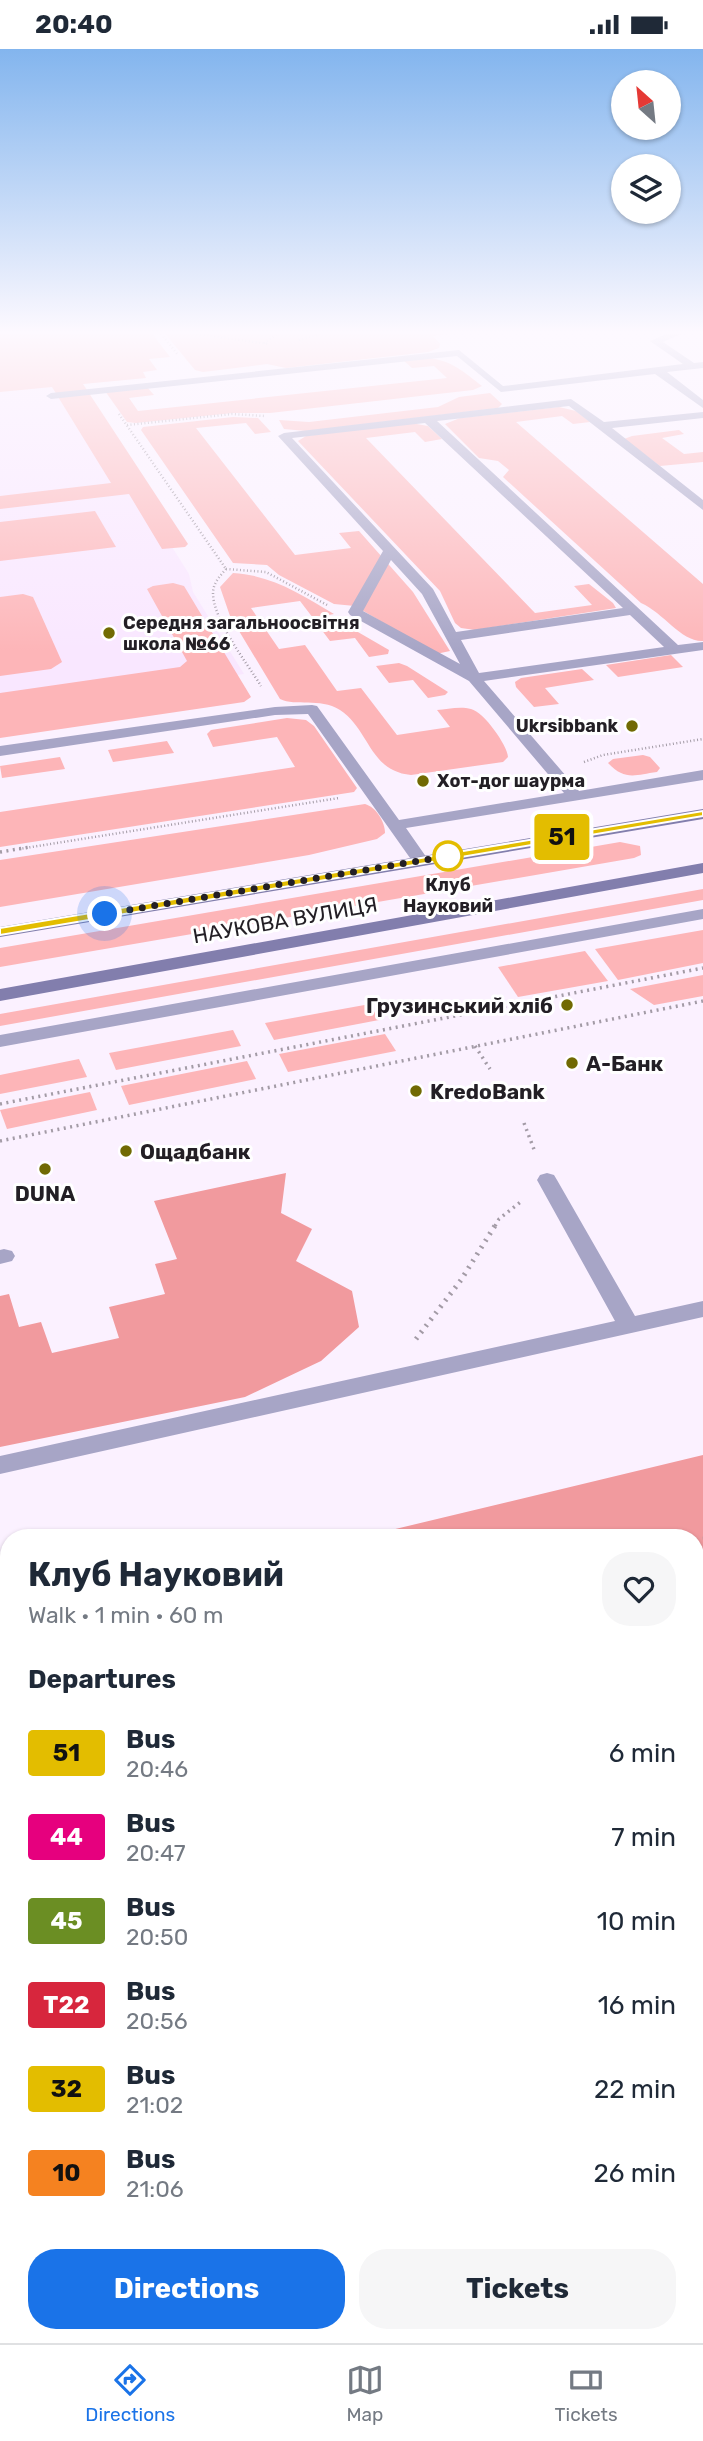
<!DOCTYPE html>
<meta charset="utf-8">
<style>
body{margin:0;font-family:Rubik,sans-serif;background:#f6f6f7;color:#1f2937;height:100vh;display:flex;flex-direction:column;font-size:26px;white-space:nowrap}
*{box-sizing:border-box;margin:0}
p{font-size:23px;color:#747a83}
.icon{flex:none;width:38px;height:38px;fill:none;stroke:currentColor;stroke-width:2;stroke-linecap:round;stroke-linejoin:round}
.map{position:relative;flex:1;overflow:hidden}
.details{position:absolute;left:0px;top:1480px;width:704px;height:814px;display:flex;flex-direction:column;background:#fff;border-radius:28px 28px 0 0;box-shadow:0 2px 5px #0004}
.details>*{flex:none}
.badge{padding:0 14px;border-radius:5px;font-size:24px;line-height:46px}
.needle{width:46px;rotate:333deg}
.buttons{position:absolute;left:611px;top:21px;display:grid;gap:14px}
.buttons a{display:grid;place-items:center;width:70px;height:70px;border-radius:50%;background:#fff;box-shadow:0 2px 5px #0004;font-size:35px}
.you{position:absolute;width:35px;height:35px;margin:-18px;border:5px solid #fff;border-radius:50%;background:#1a73e8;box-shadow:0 0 0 10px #1a73e833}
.map>.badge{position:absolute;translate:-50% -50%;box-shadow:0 0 0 4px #fff}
h2{padding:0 28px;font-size:26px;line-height:63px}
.round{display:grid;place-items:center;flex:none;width:74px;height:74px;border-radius:28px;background:#f6f6f7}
.headline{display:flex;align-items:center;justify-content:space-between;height:119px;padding:0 28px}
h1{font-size:33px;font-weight:700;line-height:52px}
.button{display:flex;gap:14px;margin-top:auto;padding:14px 28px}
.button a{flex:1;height:80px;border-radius:28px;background:#1a73e8;color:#fff;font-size:28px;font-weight:700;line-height:80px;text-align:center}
.button a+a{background:#f6f6f7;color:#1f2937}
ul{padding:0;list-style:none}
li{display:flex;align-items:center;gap:21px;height:84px;padding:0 28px}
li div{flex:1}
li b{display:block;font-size:26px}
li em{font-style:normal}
li .badge{min-width:77px;font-weight:700;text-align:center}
.status{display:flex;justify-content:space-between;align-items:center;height:49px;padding:0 35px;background:#fff;direction:ltr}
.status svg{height:19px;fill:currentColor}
.dock{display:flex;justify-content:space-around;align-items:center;height:98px;border-top:2px solid #e0e1e3;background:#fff;font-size:19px;color:#747a83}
.dock a{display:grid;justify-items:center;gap:4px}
.dock .on{color:#1a73e8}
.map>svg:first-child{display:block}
.built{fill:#f9e7ff}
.green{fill:#fdb5b8}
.forest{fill:#f19a9e}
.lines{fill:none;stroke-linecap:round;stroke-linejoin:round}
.path-far2{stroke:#a39ba6;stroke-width:2.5;stroke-dasharray:1 2.5;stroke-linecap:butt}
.path-far1{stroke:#a39ba6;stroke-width:3.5;stroke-dasharray:2 4.5;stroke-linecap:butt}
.path{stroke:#a39ba6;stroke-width:5;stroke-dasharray:2 6;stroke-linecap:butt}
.lane{fill:#a7a5c6;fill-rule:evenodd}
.secondary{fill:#827ead;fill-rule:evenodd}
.line{fill:#e3bd00;stroke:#fff;stroke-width:2}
.walk{stroke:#231f25;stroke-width:7;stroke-dasharray:0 12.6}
.poi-dot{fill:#716a03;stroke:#fff;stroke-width:2.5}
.stop-dot{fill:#fff;stroke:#e3bd00;stroke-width:3.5}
.labels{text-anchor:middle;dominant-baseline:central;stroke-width:6;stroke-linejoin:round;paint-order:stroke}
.far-poi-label{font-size:18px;font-weight:bold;fill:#231f25;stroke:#fff;text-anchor:start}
.far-stop-label{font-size:18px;font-weight:bold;fill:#231f25;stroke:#fff}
.street-label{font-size:21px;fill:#231f25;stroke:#fff}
.poi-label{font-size:21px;font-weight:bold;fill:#231f25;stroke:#fff;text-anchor:start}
</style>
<div class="status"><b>20:40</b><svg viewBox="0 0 49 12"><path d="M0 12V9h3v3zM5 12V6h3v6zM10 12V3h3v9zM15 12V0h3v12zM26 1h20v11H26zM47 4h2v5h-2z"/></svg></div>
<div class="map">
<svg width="703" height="2294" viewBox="0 0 703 2294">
<rect width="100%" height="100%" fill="#fbf1ff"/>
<!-- built -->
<g class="built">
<polygon points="13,282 129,284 157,321 143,323 146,329 70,336 189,525 193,543 244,625 0,659 0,283"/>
<polygon points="703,1542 703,2294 251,2294 248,2286 695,2286 695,1544"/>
</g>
<!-- green -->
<g class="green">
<polygon points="0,282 150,282 170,308 149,310 157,321 143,323 146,329 83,335 188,495 185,498 162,500 129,445 0,460 0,447 111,434 52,338 0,343"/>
<polygon points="163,282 439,282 443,286 433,287 440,295 439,299 428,303 286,319 267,315 203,323 195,321"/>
<path d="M428,309C451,311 464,323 482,337L473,341L270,364H233L136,374L127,373L105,342L147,338L154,346L129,349L138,362L447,329L434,317L412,319L403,311Z"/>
<polygon points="490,344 502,355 498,359 306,382 284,380 279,371 309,373 438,358 459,348"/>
<path d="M559,358L576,362L590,373L573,375L562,367L516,373L703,535V592C681,593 664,564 641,554L503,428L509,421L498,412L479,409L445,375L460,369Z"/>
<polygon points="233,368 258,369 271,383 255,385 246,374 196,379 295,506 351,499 339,484 359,482 413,543 450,602 436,605 355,557 334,555 279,526 267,516 233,514 141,381 143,378"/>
<polygon points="411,374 428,377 442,390 425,393 415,383 366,389 535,564 592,556 574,537 589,535 613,554 616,559 475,581 461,579 455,574 440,542 298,392 306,387"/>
<polygon points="679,381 684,385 662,389 684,405 703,403 703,413 660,417 624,390 632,387"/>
<polygon points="95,462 116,498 0,512 0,473"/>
<path d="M233,524C272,526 302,546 334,565L313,569L300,552L251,559L279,600L305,596L337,642L361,639L397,686L450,678L437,661C447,660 461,657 471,660C484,663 507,696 508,708L503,713L411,726C369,722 370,681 340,661C319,648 296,658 280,650L230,567L220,538Z"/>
<polygon points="173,534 184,537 251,648 244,653 0,689 0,644 180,618 187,612 147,540 153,537"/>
<polygon points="23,545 33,548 62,613 51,620 0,627 0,548"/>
<polygon points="343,578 351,579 389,601 388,605 369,608 355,589 330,592 321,580"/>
<polygon points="671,606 683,618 618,628 606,616"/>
<polygon points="399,614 407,617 448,643 445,646 428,649 413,631 389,634 376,617"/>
<polygon points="582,620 594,631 545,639 559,655 534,658 516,638 515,633 521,629"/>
<polygon points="287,669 306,671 314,677 357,739 354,743 0,798 0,763 295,718 277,688 213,698 207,685 211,681"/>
<polygon points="167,692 174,704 113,713 108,701"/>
<path d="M643,706L650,708L660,719L657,723C635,726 625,732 608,714L613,710Z"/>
<polygon points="60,708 65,720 2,729 0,717"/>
<path d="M365,755C376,758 385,773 385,784L377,790L309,806L0,858V811Z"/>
<polygon points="620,793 640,797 641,806 634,809 0,918 0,899"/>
<polygon points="703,840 703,851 0,977 0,965"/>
<polygon points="703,881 703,914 618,931 595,900"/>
<polygon points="585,902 608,932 518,948 498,918"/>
<polygon points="703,926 703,947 654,956 630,940"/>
<polygon points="370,955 379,971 274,991 265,974"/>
<polygon points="233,981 241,997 116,1021 109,1004"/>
<polygon points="385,985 396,1002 288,1023 279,1005"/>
<polygon points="79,1010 87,1028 0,1045 0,1026"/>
<polygon points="247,1012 256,1030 129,1056 121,1037"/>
<polygon points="90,1043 97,1061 7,1080 0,1061"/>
</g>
<!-- forest -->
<g class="forest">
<polygon points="286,1124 281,1164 312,1180 296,1212 352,1242 359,1278 321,1312 245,1348 0,1398 0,1247 9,1245 19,1278 41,1273 52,1304 119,1289 109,1258 165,1245 155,1215 177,1210 154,1152"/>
<polygon points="703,1406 703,1620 695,1617 695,1489 358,1489"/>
<polygon points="703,1679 703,1746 695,1747 695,1683"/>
<polygon points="0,2018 9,2020 9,2106 0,2077"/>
<polygon points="703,2141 703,2294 305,2294 325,2292 336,2286 695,2286 695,2143"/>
<polygon points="26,2286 224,2286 229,2294 26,2294"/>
</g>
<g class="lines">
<!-- path-far2 -->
<g class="path-far2">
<polyline points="159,282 178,306"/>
<polyline points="176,282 269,295"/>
<polyline points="299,291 330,282"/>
<polyline points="264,294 282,282"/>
<polyline points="119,365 226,520"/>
<polyline points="127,376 232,365 265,367"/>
<polyline points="226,520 266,523 329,557"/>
<path d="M226,520C220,527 213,534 213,544C213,571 247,614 261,637"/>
<polyline points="584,713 603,706 703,690"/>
<polyline points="19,800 339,749"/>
</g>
<!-- path-far1 -->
<g class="path-far1">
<polyline points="0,803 30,798"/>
<polyline points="475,997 490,1020"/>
<polyline points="0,1055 703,919"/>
<polyline points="524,1074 535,1103"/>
<polyline points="0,1092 703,952"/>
<polyline points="495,1177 499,1170 523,1151"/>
</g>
<!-- path -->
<g class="path">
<polyline points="416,1290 461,1231 496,1175"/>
<polyline points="695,1492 703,1490"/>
<polyline points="0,1645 9,1642"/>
</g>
<!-- lane -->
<g class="lane">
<polygon points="667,282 679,282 681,285 663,293 694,314 703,313 703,319 667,323 703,351 703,359 655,325 501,343 457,307 51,350 46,347 51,344 459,301 503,337 683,315 650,292 669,284"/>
<path d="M571,350L604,373L703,363V369L612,379L703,451V461L569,357L437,372L678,596L703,593V601L484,632L579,742L703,721V731L406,779L429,812L421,817L415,816L308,665L275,666L0,707V697L275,658L312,656L317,657L399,771L564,744L469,632L350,566L348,563L383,502L278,387L284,384ZM425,374L623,559L456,583L433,540L292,389ZM391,511L422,545L460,615L363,562ZM630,566L664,598L479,624L461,591Z"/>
<polygon points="703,860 703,870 0,998 0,986"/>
<polygon points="547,1124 554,1126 557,1131 635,1267 703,1252 703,1268 0,1425 0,1407 615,1272 537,1131 540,1126"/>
<polygon points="4,1200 12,1202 15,1207 12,1212 0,1215 0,1201"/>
<polygon points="9,1925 9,1955 0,1958 0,1928"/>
</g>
<!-- secondary -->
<g class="secondary">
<polygon points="703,760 703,770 0,888 0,878"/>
<polygon points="703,814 703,824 0,952 0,940"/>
</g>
</g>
<!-- sky -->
<linearGradient id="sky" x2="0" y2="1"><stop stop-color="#83b5ee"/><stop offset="0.47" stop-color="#fdf9ff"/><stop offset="1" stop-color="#fdf9ff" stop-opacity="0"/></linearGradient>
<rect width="703" height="603" fill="url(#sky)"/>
<!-- line -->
<polygon class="line" points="703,762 703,767 0,886 0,879"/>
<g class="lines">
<!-- walk -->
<polyline class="walk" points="105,865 448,807"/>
</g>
<!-- markers -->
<g class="poi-dot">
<circle cx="109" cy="584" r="7"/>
<circle cx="632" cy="677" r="7"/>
<circle cx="423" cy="732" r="7"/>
<circle cx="567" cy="956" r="7"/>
<circle cx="572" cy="1014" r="7"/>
<circle cx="416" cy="1042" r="7"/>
<circle cx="126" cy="1102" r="7"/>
<circle cx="45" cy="1120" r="7"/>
</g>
<circle class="stop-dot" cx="448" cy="807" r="14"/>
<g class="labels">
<!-- far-poi labels -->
<g class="far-poi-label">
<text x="123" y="574">Середня загальноосвітня<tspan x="123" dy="21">школа №66</tspan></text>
<text x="618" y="677" text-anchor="end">Ukrsibbank</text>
<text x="437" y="732">Хот-дог шаурма</text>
</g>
<!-- far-stop labels -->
<g class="far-stop-label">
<text x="448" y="836">Клуб<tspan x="448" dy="21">Науковий</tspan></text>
</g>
<!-- street labels -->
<g class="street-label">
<text transform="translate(285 871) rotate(-10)">НАУКОВА ВУЛИЦЯ</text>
</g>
<!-- poi labels -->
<g class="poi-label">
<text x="553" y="956" text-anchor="end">Грузинський хліб</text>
<text x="586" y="1014">А-Банк</text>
<text x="430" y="1042">KredoBank</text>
<text x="140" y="1102">Ощадбанк</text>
<text x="45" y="1144" text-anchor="middle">DUNA</text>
</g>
</g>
</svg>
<div class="buttons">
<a><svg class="needle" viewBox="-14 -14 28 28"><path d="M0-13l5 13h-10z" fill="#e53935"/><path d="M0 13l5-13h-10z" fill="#747a83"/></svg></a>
<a><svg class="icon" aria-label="layers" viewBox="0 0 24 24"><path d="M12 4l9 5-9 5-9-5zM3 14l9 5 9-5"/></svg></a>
</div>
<div class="you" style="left:105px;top:865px"></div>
<b class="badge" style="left:562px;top:788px;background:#e3bd00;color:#111">51</b>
<section class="details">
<div class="headline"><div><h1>Клуб Науковий</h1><p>Walk · 1 min · 60 m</p></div><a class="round"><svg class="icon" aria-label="heart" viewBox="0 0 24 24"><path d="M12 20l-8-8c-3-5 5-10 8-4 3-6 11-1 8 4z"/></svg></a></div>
<h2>Departures</h2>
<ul>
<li><span class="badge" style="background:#e3bd00;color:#111">51</span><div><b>Bus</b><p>20:46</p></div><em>6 min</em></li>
<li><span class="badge" style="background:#e6007e;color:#fff">44</span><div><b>Bus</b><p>20:47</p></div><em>7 min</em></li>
<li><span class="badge" style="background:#6b8e23;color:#fff">45</span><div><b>Bus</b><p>20:50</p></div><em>10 min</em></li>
<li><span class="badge" style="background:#d7263d;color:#fff">Т22</span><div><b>Bus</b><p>20:56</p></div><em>16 min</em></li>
<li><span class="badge" style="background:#e3bd00;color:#111">32</span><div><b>Bus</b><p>21:02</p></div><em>22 min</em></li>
<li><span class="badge" style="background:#f58220;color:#111">10</span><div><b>Bus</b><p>21:06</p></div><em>26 min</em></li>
</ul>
<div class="button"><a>Directions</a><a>Tickets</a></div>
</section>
</div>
<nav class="dock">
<a class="on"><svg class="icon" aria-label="directions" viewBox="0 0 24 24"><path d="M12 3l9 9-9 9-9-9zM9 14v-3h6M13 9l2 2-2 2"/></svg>Directions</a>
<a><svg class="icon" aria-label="map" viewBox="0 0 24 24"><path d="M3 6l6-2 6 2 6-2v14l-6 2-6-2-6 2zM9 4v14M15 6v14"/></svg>Map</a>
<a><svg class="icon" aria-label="tickets" viewBox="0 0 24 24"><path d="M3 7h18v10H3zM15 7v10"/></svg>Tickets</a>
</nav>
